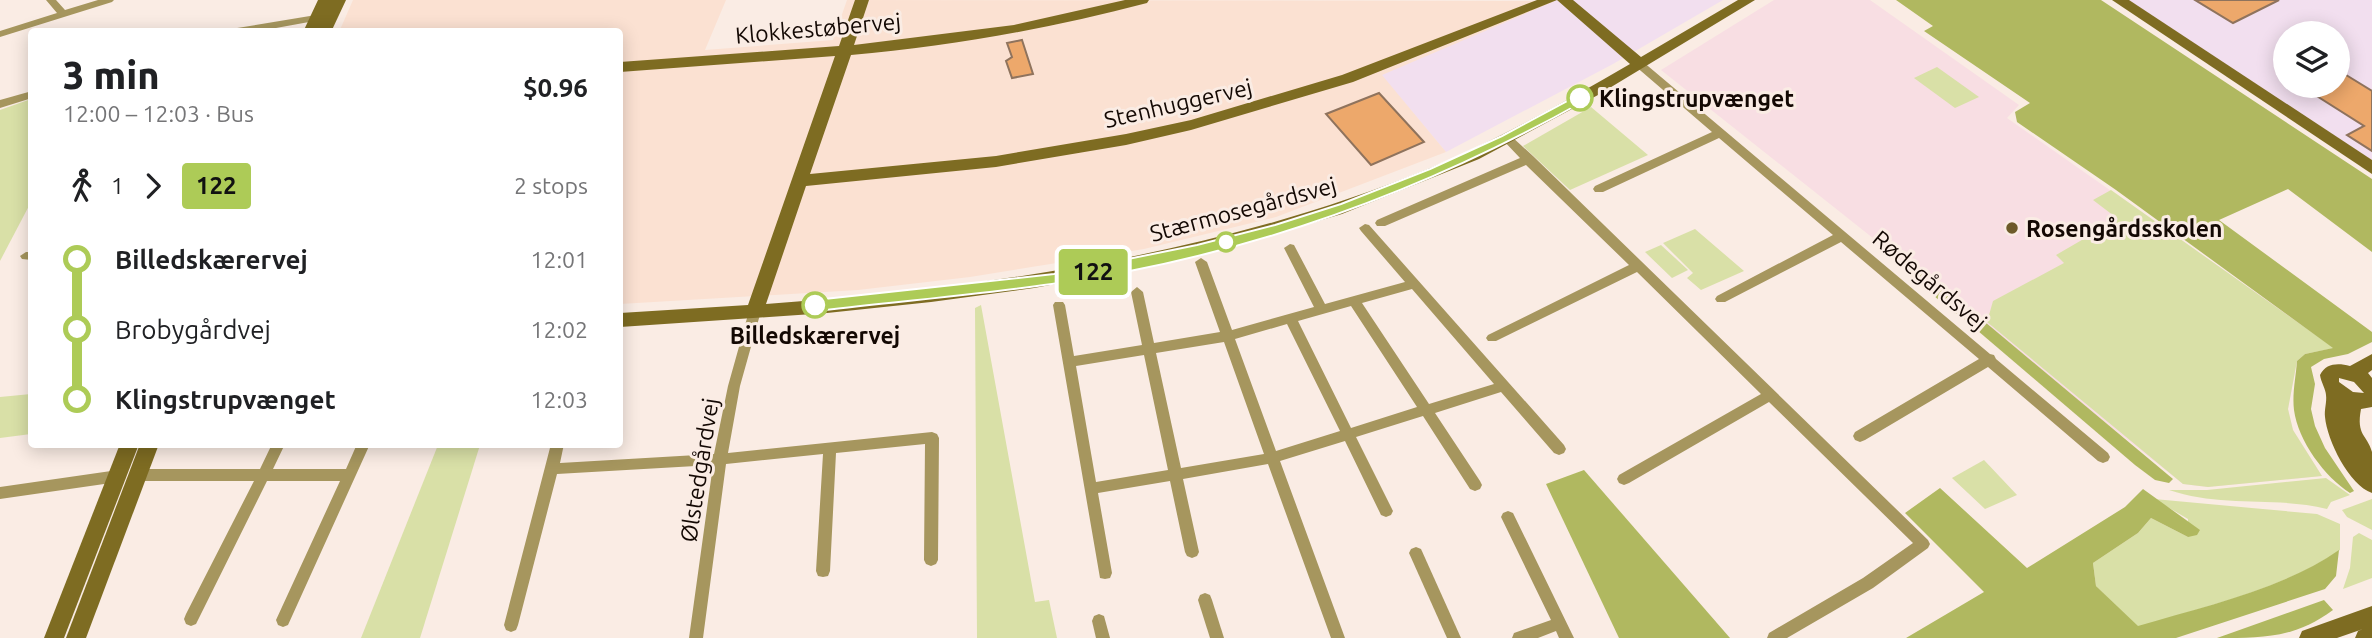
<!DOCTYPE html>
<meta charset="utf-8">
<style>
body{margin:0;font-family:Ubuntu,sans-serif;background:#f6f6f6;color:#202124;height:100vh;display:flex;flex-direction:column;font-size:26px;white-space:nowrap}
*{box-sizing:border-box;margin:0}
p{font-size:23px;color:#757577}
.icon{flex:none;width:38px;height:38px;fill:none;stroke:currentColor;stroke-width:2;stroke-linecap:round;stroke-linejoin:round}
.map{position:relative;flex:1;overflow:hidden}
.panel{position:absolute;left:28px;top:28px;width:595px;height:420px;display:flex;flex-direction:column;background:#fff;border-radius:7px;box-shadow:0 4px 18px #0003}
.panel>*{flex:none}
.badge{padding:0 14px;border-radius:5px;font-size:24px;line-height:46px}
.fabs{position:absolute;left:2273px;top:21px;display:grid;gap:14px}
.fabs a{display:grid;place-items:center;width:77px;height:77px;border-radius:50%;background:#fff;box-shadow:0 4px 18px #0003;font-size:35px}
.map>.badge{position:absolute;translate:-50% -50%;box-shadow:0 0 0 4px #fff}
.legs{display:flex;align-items:center;gap:10px;height:77px;padding:0 35px;font-size:23px}
.legs p{margin-inline-start:auto}
.overview{display:flex;align-items:center;justify-content:space-between;height:119px;padding:0 35px}
h1{font-size:38px;font-weight:800;line-height:52px}
ul{padding:0 35px;list-style:none}
li{display:flex;align-items:center;gap:24px;height:70px;font-size:26px}
li i{display:grid;place-items:center;width:10px;height:100%;margin:0 9px;background:currentColor}
li i::after{content:'';width:18px;height:18px;margin:-9px;border:5px solid;border-radius:50%;background:#fff}
li p{margin-inline-start:auto}
li:first-child i{background:linear-gradient(#0000 50%,currentColor 0)}
li:last-child i{background:linear-gradient(currentColor 50%,#0000 0)}
.map>svg:first-child{display:block}
.commercial{fill:#f2dfef;fill-rule:evenodd}
.built{fill:#fbe1d2}
.education{fill:#f8dee3}
.green{fill:#d9e0a7}
.forest{fill:#b0b860}
.building{fill:#eda86b;stroke:#8f735d;stroke-width:2}
.lines{fill:none;stroke-linecap:round;stroke-linejoin:round}
.street{fill:#a6965e;fill-rule:evenodd}
.secondary{fill:#7e6c22;fill-rule:evenodd}
.line-1{fill:#adcb57;stroke:#fff;stroke-width:2}
.stop-1-dot{fill:#fff;stroke:#adcb57;stroke-width:3.5}
.poi-dot{fill:#6d5b29;stroke:#faece4;stroke-width:2.5}
.labels{text-anchor:middle;dominant-baseline:central;stroke-width:6;stroke-linejoin:round;paint-order:stroke}
.street-label{font-size:23px;fill:#130803;stroke:#faece4}
.stop-label{font-size:23px;font-weight:bold;fill:#130803;stroke:#faece4;text-anchor:start}
.poi-label{font-size:23px;font-weight:bold;fill:#130803;stroke:#faece4;text-anchor:start}
</style>
<div class="map">
<svg width="2372" height="638" viewBox="0 0 2372 638">
<rect width="100%" height="100%" fill="#faece4"/>
<!-- commercial -->
<g class="commercial">
<polygon points="1554,0 1723,0 1613,64 1446,152 1381,75"/>
<path d="M2124,0H2372V164ZM2286,33H2338V86H2286Z"/>
</g>
<!-- built -->
<polygon class="built" points="353,0 726,0 705,50 833,40 847,0 1555,1 1382,75 1446,152 1276,217 1144,249 970,277 858,290 620,304 620,32 339,32"/>
<!-- education -->
<polygon class="education" points="1774,0 1870,0 2019,105 2007,118 2321,338 2297,361 2288,409 2293,430 2322,476 2208,487 2183,484 1661,70"/>
<!-- green -->
<g class="green">
<polygon points="1937,67 1979,97 1955,108 1914,78"/>
<polygon points="31,99 31,202 0,261 0,110"/>
<polygon points="1591,107 1648,155 1570,190 1523,146"/>
<polygon points="2111,190 2334,348 2305,354 2297,361 2288,409 2293,430 2322,476 2208,487 2183,484 1987,322 1993,301 2064,263 2056,255 2118,219 2093,200"/>
<polygon points="1695,229 1744,271 1701,290 1687,278 1693,273 1663,243"/>
<polygon points="1661,245 1688,270 1672,278 1645,252"/>
<polygon points="981,305 1035,602 1049,600 1057,638 977,638 975,308"/>
<polygon points="31,394 31,434 0,438 0,397"/>
<polygon points="438,445 480,445 420,638 361,638"/>
<polygon points="1984,460 2017,495 1985,509 1952,478"/>
<path d="M2326,478L2350,495L2331,502L2327,509C2275,496 2221,508 2169,490H2207Z"/>
<path d="M2154,499L2317,514L2340,524V550C2281,590 2205,606 2138,627L2096,586L2093,563L2138,533L2151,518L2188,537V519Z"/>
<polygon points="2372,499 2372,530 2347,517 2342,510"/>
<polygon points="2359,533 2372,540 2372,578 2343,589 2350,568 2353,537"/>
</g>
<!-- forest -->
<g class="forest">
<path d="M1896,0H2101L2372,179V252L2288,189L2219,220L2372,332V342L2348,354L2324,359L2311,367L2315,384L2311,409L2315,426L2325,448L2354,491L2350,493C2325,477 2298,441 2294,410C2292,394 2296,376 2297,361L2305,354L2333,348L2116,190L2017,122L2015,112L2030,103L1924,31L1933,26Z"/>
<polygon points="1915,264 1952,293 1967,311 1955,314 1904,270"/>
<polygon points="1971,313 1985,322 2173,479 2169,483 2155,480 2135,465 1964,319"/>
<polygon points="1584,470 1730,638 1619,638 1546,484"/>
<path d="M1940,488L2027,568L2125,507L2143,489L2200,530L2197,535L2188,537L2151,518L2138,533L2093,563L2096,586L2138,626C2205,606 2281,590 2339,550L2336,576L2325,589L2176,638H1906L1984,592L1905,513Z"/>
<path d="M2324,600L2333,610C2295,638 2263,638 2217,638Z"/>
</g>
<!-- building -->
<g class="building">
<polygon points="2195,0 2279,0 2233,23"/>
<polygon points="1022,40 1033,74 1012,78 1006,61 1012,57 1007,43"/>
<polygon points="2338,70 2372,91 2372,151 2347,135 2364,126 2301,86 2338,86"/>
<polygon points="1379,93 1424,142 1371,165 1326,114"/>
</g>
<g class="lines">
<!-- street -->
<g class="street">
<polygon points="46,0 56,0 65,10 98,0 114,0 112,2 0,37 0,31 57,13"/>
<polygon points="316,15 320,16 320,20 254,32 226,32 231,29"/>
<polygon points="1638,60 1642,61 1990,354 1994,355 1996,359 2108,453 2110,457 2108,461 2103,463 2098,461 1988,367 1865,440 1860,442 1855,440 1853,436 1855,432 1979,359 1841,242 1725,302 1717,302 1715,299 1717,296 1833,235 1719,138 1603,192 1595,192 1593,189 1595,186 1712,132 1634,65 1634,61"/>
<polygon points="32,91 32,98 0,108 0,100"/>
<polygon points="1507,135 1511,136 1533,156 1928,540 1930,544 1928,548 1873,588 1787,638 1767,638 1769,633 1863,578 1913,543 1769,402 1629,483 1624,485 1619,483 1617,479 1619,475 1761,394 1637,272 1496,341 1488,341 1486,338 1488,335 1629,265 1526,165 1385,226 1377,226 1375,223 1377,220 1520,158 1502,139"/>
<path d="M1365,224L1369,225L1564,445L1566,449L1564,453L1559,455L1554,453L1501,392L1435,413L1480,481L1482,485L1480,489L1475,491L1470,489L1423,416L1356,437L1393,511L1391,515L1386,517L1381,515L1345,441L1280,461L1345,638H1331L1268,464L1183,479L1199,552L1197,556L1192,558L1187,556L1185,552L1170,481L1098,493L1112,573L1110,578L1105,579L1100,578L1053,305L1055,302H1063L1065,305L1074,356L1142,345L1131,292L1137,287L1143,292L1154,343L1220,332L1195,262L1201,258L1207,262L1232,330L1314,307L1284,248L1290,244L1294,245L1325,304L1405,282L1361,231L1359,228ZM1412,289L1494,384L1429,404L1362,303ZM1351,306L1417,407L1351,428L1298,321ZM1287,324L1340,431L1276,451L1235,339ZM1224,342L1264,454L1181,468L1156,353ZM1144,355L1168,470L1096,482L1076,366Z"/>
<polygon points="26,252 32,252 32,260 22,259 20,256"/>
<polygon points="755,306 759,308 761,311 740,386 728,453 932,432 937,434 939,438 938,560 936,564 931,566 926,564 924,560 925,444 836,453 830,571 828,576 823,577 818,576 816,571 823,454 726,464 703,638 689,638 713,465 557,474 518,625 516,630 511,632 506,630 504,625 551,444 564,444 560,463 714,454 728,386 749,311 751,308"/>
<polygon points="272,444 285,444 273,469 346,469 357,444 370,444 288,625 283,627 278,625 276,620 340,481 267,481 196,624 191,626 186,624 184,619 186,614 254,481 138,481 133,479 131,475 133,471 138,469 260,469"/>
<polygon points="118,470 123,472 125,476 123,480 118,482 0,499 0,487"/>
<polygon points="1508,511 1513,513 1574,638 1559,638 1556,631 1538,638 1512,638 1514,633 1551,620 1501,517 1503,513"/>
<polygon points="1416,547 1421,549 1461,638 1447,638 1409,553 1411,549"/>
<polygon points="1205,593 1210,595 1212,600 1224,638 1210,638 1198,600 1200,595"/>
<polygon points="1099,614 1104,616 1110,638 1096,638 1092,621 1094,616"/>
</g>
<!-- secondary -->
<g class="secondary">
<polygon points="318,0 346,0 331,32 303,32"/>
<path d="M855,0H869L854,45L1014,25L1125,0H1149L1147,3C1049,29 951,46 851,55L810,174L996,156L1126,134L1191,120L1342,75L1537,0H1573L1641,57L1738,0H1755L1598,95L1479,159L1342,214L1237,245L1136,269L1034,288L931,302L827,313L620,327V313L748,305L835,56L620,72V62L839,46ZM1557,0L1630,64C1564,102 1498,140 1428,169C1217,255 991,287 766,304L806,186L996,167L1126,145L1191,130L1353,82Z"/>
<polygon points="2112,0 2129,0 2372,160 2372,174"/>
<path d="M2372,354V370L2368,373L2372,378V407L2361,409C2356,436 2367,434 2372,452C2372,464 2372,481 2372,493C2349,485 2327,440 2325,417C2324,410 2327,402 2326,395C2326,390 2321,382 2320,375C2326,363 2338,363 2350,366ZM2339,378L2354,382L2364,393L2353,392L2339,382Z"/>
<polygon points="120,444 139,444 64,638 44,638"/>
<polygon points="140,444 159,444 86,638 66,638"/>
<polygon points="2372,606 2372,638 2355,638 2358,631 2363,629 2337,638 2299,638 2302,631"/>
</g>
</g>
<!-- line-1 -->
<path class="line-1" d="M1580,94L1586,98L1584,101C1419,194 1240,258 1052,284C973,295 894,302 815,311L808,305L815,300L1054,274L1197,245L1275,225L1341,204L1430,169L1502,136Z"/>
<!-- markers -->
<g class="stop-1-dot">
<circle cx="1580" cy="98" r="12"/>
<circle cx="1226" cy="242" r="9"/>
<circle cx="815" cy="305" r="12"/>
</g>
<circle class="poi-dot" cx="2012" cy="228" r="7"/>
<g class="labels">
<!-- street labels -->
<g class="street-label">
<text transform="translate(818 28) rotate(-5)">Klokkestøbervej</text>
<text transform="translate(1178 103) rotate(-13)">Stenhuggervej</text>
<text transform="translate(1243 209) rotate(-15)">Stærmosegårdsvej</text>
<text transform="translate(1930 280) rotate(40)">Rødegårdsvej</text>
<text transform="translate(699 470) rotate(-81)">Ølstedgårdvej</text>
</g>
<!-- stop labels -->
<g class="stop-label">
<text x="1599" y="98">Klingstrupvænget</text>
<text x="815" y="335" text-anchor="middle">Billedskærervej</text>
</g>
<!-- poi labels -->
<g class="poi-label">
<text x="2026" y="228">Rosengårdsskolen</text>
</g>
</g>
</svg>
<div class="fabs">
<a><svg class="icon" aria-label="layers" viewBox="0 0 24 24"><path d="M12 4l9 5-9 5-9-5zM3 14l9 5 9-5"/></svg></a>
</div>
<b class="badge" style="left:1093px;top:272px;background:#adcb57;color:#111">122</b>
<section class="panel">
<div class="overview"><div><h1>3 min</h1><p>12:00 – 12:03 · Bus</p></div><b>$0.96</b></div>
<div class="legs"><svg class="icon" aria-label="walk" viewBox="0 0 24 24"><circle cx="13" cy="4" r="2"/><path d="M13 8l-2 6 4 7M11 14l-3 7M7 12l3-4h3l4 4"/></svg>1<svg class="icon" aria-label="forward" viewBox="0 0 24 24"><path d="M9 5l7 7-7 7"/></svg><b class="badge" style="background:#adcb57;color:#111">122</b><p>2 stops</p></div>
<ul>
<li><i style="color:#adcb57"></i><b>Billedskærervej</b><p>12:01</p></li>
<li><i style="color:#adcb57"></i><span>Brobygårdvej</span><p>12:02</p></li>
<li><i style="color:#adcb57"></i><b>Klingstrupvænget</b><p>12:03</p></li>
</ul>
</section>
</div>
